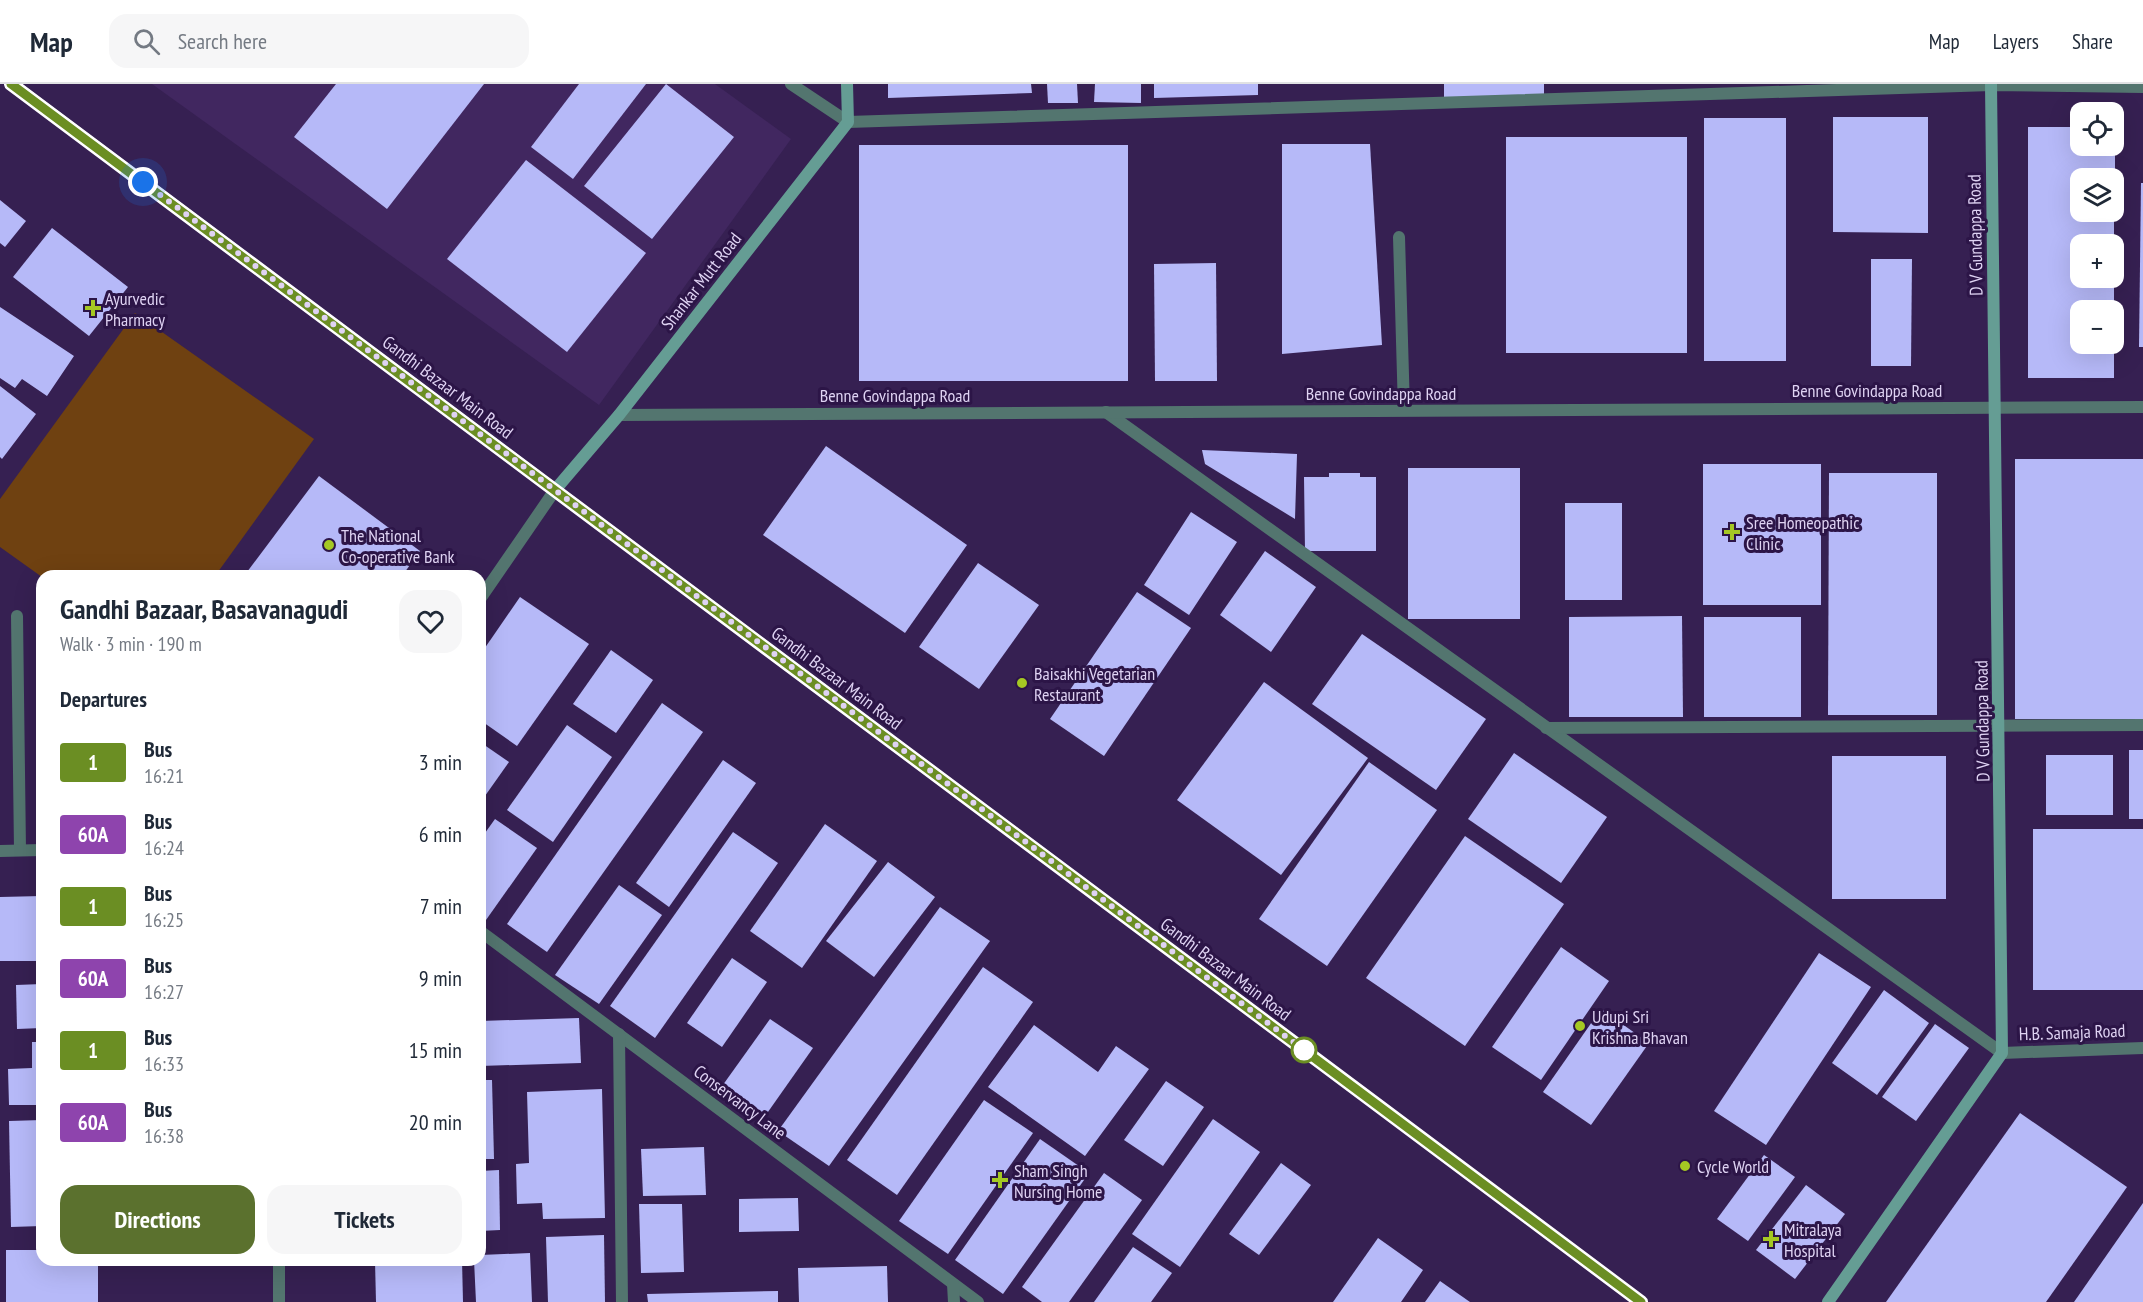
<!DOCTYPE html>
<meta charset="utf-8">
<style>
body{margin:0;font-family:"PT Sans Narrow",sans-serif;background:#f6f6f7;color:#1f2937;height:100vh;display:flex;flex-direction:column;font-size:22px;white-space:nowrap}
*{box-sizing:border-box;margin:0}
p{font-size:20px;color:#747a83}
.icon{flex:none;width:33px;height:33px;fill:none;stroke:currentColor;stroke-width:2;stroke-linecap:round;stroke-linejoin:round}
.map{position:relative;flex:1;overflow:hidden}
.side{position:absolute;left:36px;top:486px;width:450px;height:696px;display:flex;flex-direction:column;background:#fff;border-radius:18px;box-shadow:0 6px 24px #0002}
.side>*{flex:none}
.badge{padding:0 12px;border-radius:4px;font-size:21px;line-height:39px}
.buttons{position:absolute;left:2070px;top:18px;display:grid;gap:12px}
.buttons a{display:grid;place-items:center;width:54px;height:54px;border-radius:12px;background:#fff;box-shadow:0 6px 24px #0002;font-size:30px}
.you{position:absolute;width:30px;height:30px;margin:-15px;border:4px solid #fff;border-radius:50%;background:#1a73e8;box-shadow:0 0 0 9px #1a73e833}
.map>.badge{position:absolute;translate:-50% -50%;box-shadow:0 0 0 3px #fff}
h2{padding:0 24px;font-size:22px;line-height:54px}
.round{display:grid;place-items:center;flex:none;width:63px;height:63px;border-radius:18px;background:#f6f6f7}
.overview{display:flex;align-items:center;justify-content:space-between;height:102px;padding:0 24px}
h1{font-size:28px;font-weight:700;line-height:45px}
.button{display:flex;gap:12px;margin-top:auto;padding:12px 24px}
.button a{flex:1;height:69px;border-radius:18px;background:#5b712e;color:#fff;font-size:24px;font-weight:700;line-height:69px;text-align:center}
.button a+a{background:#f6f6f7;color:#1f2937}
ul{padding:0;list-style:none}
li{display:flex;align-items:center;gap:18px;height:72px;padding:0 24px}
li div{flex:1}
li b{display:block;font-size:22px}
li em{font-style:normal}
li .badge{min-width:66px;font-weight:700;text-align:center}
header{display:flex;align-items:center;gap:36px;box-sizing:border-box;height:84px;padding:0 30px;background:#fff;border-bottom:2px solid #e0e1e3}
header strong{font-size:28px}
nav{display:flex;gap:33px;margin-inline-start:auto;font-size:21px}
.search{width:420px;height:54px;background:#f6f6f7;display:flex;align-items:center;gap:15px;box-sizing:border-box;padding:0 21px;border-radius:18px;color:#747a83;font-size:22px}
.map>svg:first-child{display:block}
.built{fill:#412760}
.green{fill:#6f4111}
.building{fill:#b6b9f8}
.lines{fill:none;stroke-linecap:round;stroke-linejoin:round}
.lane{stroke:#53756f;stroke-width:12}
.street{stroke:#53756f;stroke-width:12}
.secondary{stroke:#659d94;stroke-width:12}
.line-casing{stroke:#fff;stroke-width:14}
.line{stroke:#6b8e23;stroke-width:9}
.walk{stroke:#dfd3f3;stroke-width:6;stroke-dasharray:0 10.8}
.poi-dot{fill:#a5c823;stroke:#2c1547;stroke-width:2}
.stop-dot{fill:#fff;stroke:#6b8e23;stroke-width:3}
.labels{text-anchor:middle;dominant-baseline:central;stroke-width:6;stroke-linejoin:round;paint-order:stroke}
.street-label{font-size:18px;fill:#dfd3f3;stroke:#2c1547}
.poi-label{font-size:18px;fill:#dfd3f3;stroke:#2c1547;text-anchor:start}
</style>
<header>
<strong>Map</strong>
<div class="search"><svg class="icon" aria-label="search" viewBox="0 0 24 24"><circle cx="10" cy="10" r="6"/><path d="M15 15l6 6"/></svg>Search here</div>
<nav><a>Map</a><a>Layers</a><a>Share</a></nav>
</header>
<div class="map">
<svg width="2143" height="1218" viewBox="0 0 2143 1218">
<rect width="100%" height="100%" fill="#362052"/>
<!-- built -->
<polygon class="built" points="152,0 715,0 791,55 599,321"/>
<!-- green -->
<polygon class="green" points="135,229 314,355 215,492 42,493 0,463 0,415"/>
<!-- building -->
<g class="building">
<polygon points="336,0 484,0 387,125 294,53"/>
<polygon points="579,0 646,0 573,95 531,63"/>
<polygon points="666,0 734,53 652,155 584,102"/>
<polygon points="888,0 1031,0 1032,9 888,14"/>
<polygon points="1047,0 1077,0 1078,19 1048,19"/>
<polygon points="1095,0 1141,0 1141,19 1094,18"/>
<polygon points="1154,0 1258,0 1258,11 1154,14"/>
<polygon points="1444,0 1544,0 1544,14 1444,18"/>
<polygon points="1833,33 1928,33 1928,149 1833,148"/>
<rect x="1704" y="34" width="82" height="243"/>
<polygon points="2028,43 2080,43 2080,62 2115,62 2115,94 2080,94 2080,128 2114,128 2114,160 2080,160 2080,194 2114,194 2114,226 2080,226 2080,260 2114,260 2114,294 2028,294"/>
<rect x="1506" y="53" width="181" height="216"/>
<polygon points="1282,60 1370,60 1382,261 1282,270"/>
<rect x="859" y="61" width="269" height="236"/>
<polygon points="526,76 646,169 567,268 447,175"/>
<polygon points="2141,99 2143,99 2143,263 2139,263"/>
<polygon points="0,116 26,137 5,163 0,159"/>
<polygon points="52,144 128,203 89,252 13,193"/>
<polygon points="1871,175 1912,175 1911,282 1871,282"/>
<polygon points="1216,179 1217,297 1155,297 1154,180"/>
<polygon points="0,223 74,272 47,312 22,295 15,304 0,294"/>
<polygon points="0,302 36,330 2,375 0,373"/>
<polygon points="826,362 967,461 905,549 763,451"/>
<polygon points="1202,366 1297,370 1295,435 1205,380"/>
<rect x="2015" y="375" width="128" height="260"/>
<rect x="1703" y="380" width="118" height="141"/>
<rect x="1408" y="384" width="112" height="151"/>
<polygon points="1329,389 1360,389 1360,393 1376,393 1376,467 1305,467 1304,393 1329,393"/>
<polygon points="1829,389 1937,389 1937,631 1828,631"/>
<polygon points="319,392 420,467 402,492 244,492"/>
<rect x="1565" y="419" width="57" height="97"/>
<polygon points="1191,428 1237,458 1189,531 1144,501"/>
<polygon points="1265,467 1316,503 1271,568 1220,531"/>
<polygon points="978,479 1039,521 979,605 919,563"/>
<polygon points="1137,508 1191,544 1104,672 1050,635"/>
<polygon points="520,513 589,560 517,662 480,636 480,571"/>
<polygon points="1682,532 1683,633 1569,633 1569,533"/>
<rect x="1704" y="533" width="97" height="100"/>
<polygon points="1362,550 1486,635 1436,706 1312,620"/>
<polygon points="611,566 653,596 616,649 573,620"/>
<polygon points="1264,598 1368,674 1281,791 1177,716"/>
<polygon points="662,619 703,648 547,868 507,840"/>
<polygon points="567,641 612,673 553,758 507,726"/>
<polygon points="480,658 509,678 480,719"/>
<rect x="2129" y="666" width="14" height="69"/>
<polygon points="1514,669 1607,733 1561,799 1468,735"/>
<rect x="2046" y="671" width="67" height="60"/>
<rect x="1832" y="672" width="114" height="143"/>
<polygon points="723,676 756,699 669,823 636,799"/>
<polygon points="1369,678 1437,726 1327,882 1259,835"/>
<polygon points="495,735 537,764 486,836 480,832 480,756"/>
<polygon points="825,740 877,777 802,884 750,847"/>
<rect x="2033" y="745" width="110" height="161"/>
<polygon points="733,748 778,779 655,954 610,922"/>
<polygon points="1465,752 1564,820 1465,962 1366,894"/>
<polygon points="888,778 935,813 874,893 826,857"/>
<polygon points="619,801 662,831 599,920 555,891"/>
<polygon points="42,812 42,877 0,877 0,813"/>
<polygon points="940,823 990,857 829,1082 778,1047"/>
<polygon points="1561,863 1609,897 1541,996 1492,963"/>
<polygon points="1819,869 1871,903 1766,1061 1714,1027"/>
<polygon points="732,874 767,898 722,963 687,939"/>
<polygon points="983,883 1033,918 897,1111 847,1076"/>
<polygon points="42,900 42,944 17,945 16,901"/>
<polygon points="1884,906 1929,939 1877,1011 1832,979"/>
<polygon points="1601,925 1649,959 1591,1041 1543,1008"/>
<polygon points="579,934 581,979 480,982 480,937"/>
<polygon points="770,935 813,964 763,1035 720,1005"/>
<polygon points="1935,940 1969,964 1916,1037 1882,1013"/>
<polygon points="1034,941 1098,988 1116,962 1149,985 1085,1072 988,1003"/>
<polygon points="32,958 42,958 42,1021 9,1021 8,985 32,984"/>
<polygon points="480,996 492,996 494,1075 480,1075"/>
<polygon points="1166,997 1204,1023 1163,1082 1124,1056"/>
<polygon points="602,1005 605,1134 543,1135 542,1119 517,1120 516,1080 529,1079 527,1008"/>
<polygon points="984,1016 1033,1049 948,1170 899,1137"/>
<polygon points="2020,1029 2127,1103 2046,1218 1886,1218"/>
<polygon points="1213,1035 1260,1068 1180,1183 1132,1150"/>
<polygon points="42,1036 42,1142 11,1143 9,1037"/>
<polygon points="1040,1055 1089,1089 1003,1210 955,1176"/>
<polygon points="704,1063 706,1111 643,1112 641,1065"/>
<polygon points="1764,1071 1795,1093 1748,1157 1717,1135"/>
<polygon points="1281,1079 1311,1101 1259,1171 1229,1150"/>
<polygon points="499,1086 500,1146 480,1147 480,1087"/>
<polygon points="1104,1089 1142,1116 1069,1218 1042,1218 1022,1203"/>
<polygon points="1806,1101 1845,1130 1795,1195 1756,1166"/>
<polygon points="798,1114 799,1147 739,1148 739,1115"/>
<polygon points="2143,1119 2143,1218 2074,1218"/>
<polygon points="639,1120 682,1120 684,1188 641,1189"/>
<polygon points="604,1151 605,1218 548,1218 546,1153"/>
<polygon points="1378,1154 1423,1186 1401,1218 1333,1218"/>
<polygon points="1133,1163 1172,1189 1151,1218 1094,1218"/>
<polygon points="6,1166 42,1166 42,1176 98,1176 98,1218 6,1218"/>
<polygon points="530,1169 532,1218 476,1218 474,1176 480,1176 480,1171"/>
<polygon points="462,1176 463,1218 376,1218 375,1177"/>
<polygon points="887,1182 888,1218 799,1218 798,1184"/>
<polygon points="1440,1197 1470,1218 1425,1218"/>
<polygon points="778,1207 778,1218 648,1218 647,1210"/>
</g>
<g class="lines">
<!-- lane -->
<g class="lane">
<polyline points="848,38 1991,1 2143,3"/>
<polyline points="1399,153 1404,326"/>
<polyline points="17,532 20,766"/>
</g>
<!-- street -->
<g class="street">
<polyline points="791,0 848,38"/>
<polyline points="1106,328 2002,969 2143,964"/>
<polyline points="619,331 2143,323"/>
<polyline points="480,515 555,406"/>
<polyline points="1546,644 2143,641"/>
<polyline points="0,767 42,766"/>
<polyline points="480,847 978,1218"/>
<polyline points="619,950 622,1218"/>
<polyline points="279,1176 279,1218"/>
<polyline points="953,1200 954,1218"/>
</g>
<!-- secondary -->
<g class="secondary">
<polyline points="12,0 1641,1218"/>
<polyline points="555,406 619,331 848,38 847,0"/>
<polyline points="1828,1218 2002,969 1991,0"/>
</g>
</g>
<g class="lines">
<!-- line casing -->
<g class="line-casing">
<polyline id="line" points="11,0 1641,1218"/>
</g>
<!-- line -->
<use href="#line" class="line"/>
<!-- walk -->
<polyline class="walk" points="143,98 1304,966"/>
</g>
<!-- markers -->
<g class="poi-dot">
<path d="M90 215h6v6h6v6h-6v6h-6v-6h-6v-6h6z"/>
<path d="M1729 439h6v6h6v6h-6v6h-6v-6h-6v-6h6z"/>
<circle cx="329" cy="461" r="6"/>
<circle cx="1022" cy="599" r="6"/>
<circle cx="1580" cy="942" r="6"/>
<circle cx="1685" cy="1082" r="6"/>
<path d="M997 1087h6v6h6v6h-6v6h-6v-6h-6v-6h6z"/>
<path d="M1768 1146h6v6h6v6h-6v6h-6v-6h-6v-6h6z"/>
</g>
<circle class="stop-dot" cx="1304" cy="966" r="12"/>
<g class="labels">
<!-- street labels -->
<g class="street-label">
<text transform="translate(1975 151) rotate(-91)">D V Gundappa Road</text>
<text transform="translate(701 197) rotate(-52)">Shankar Mutt Road</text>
<text transform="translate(448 303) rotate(37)">Gandhi Bazaar Main Road</text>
<text x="1867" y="306">Benne Govindappa Road</text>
<text x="1381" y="309">Benne Govindappa Road</text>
<text x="895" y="311">Benne Govindappa Road</text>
<text transform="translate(837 594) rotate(37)">Gandhi Bazaar Main Road</text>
<text transform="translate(1982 637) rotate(-91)">D V Gundappa Road</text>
<text transform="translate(1226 885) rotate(37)">Gandhi Bazaar Main Road</text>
<text transform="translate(2072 948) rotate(-2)">H.B. Samaja Road</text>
<text transform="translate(740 1018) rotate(37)">Conservancy Lane</text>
</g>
<!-- poi labels -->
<g class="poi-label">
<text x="105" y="214">Ayurvedic<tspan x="105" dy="21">Pharmacy</tspan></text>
<text x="1746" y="438">Sree Homeopathic<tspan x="1746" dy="21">Clinic</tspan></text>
<text x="341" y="451">The National<tspan x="341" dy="21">Co-operative Bank</tspan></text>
<text x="1034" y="589">Baisakhi Vegetarian<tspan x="1034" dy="21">Restaurant</tspan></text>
<text x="1592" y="932">Udupi Sri<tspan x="1592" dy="21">Krishna Bhavan</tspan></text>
<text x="1697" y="1082">Cycle World</text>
<text x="1014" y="1086">Sham Singh<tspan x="1014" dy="21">Nursing Home</tspan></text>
<text x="1784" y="1145">Mitralaya<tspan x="1784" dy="21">Hospital</tspan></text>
</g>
</g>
</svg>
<div class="buttons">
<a><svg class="icon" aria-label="locate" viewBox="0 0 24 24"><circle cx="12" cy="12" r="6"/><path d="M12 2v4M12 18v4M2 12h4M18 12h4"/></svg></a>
<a><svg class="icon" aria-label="layers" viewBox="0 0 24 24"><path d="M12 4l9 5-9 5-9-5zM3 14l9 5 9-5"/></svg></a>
<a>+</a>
<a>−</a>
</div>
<div class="you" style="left:143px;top:98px"></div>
<section class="side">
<div class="overview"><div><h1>Gandhi Bazaar, Basavanagudi</h1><p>Walk · 3 min · 190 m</p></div><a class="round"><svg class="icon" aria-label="heart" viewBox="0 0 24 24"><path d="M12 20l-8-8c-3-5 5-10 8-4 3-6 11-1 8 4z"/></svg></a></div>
<h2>Departures</h2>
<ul>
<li><span class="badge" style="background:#6b8e23;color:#fff">1</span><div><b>Bus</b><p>16:21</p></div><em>3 min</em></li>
<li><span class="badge" style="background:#8e44ad;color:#fff">60A</span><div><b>Bus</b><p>16:24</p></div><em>6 min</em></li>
<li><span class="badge" style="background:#6b8e23;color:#fff">1</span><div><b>Bus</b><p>16:25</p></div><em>7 min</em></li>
<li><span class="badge" style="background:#8e44ad;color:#fff">60A</span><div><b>Bus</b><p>16:27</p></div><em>9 min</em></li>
<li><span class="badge" style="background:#6b8e23;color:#fff">1</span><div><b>Bus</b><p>16:33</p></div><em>15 min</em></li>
<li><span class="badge" style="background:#8e44ad;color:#fff">60A</span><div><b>Bus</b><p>16:38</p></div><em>20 min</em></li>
</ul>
<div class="button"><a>Directions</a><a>Tickets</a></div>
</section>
</div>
